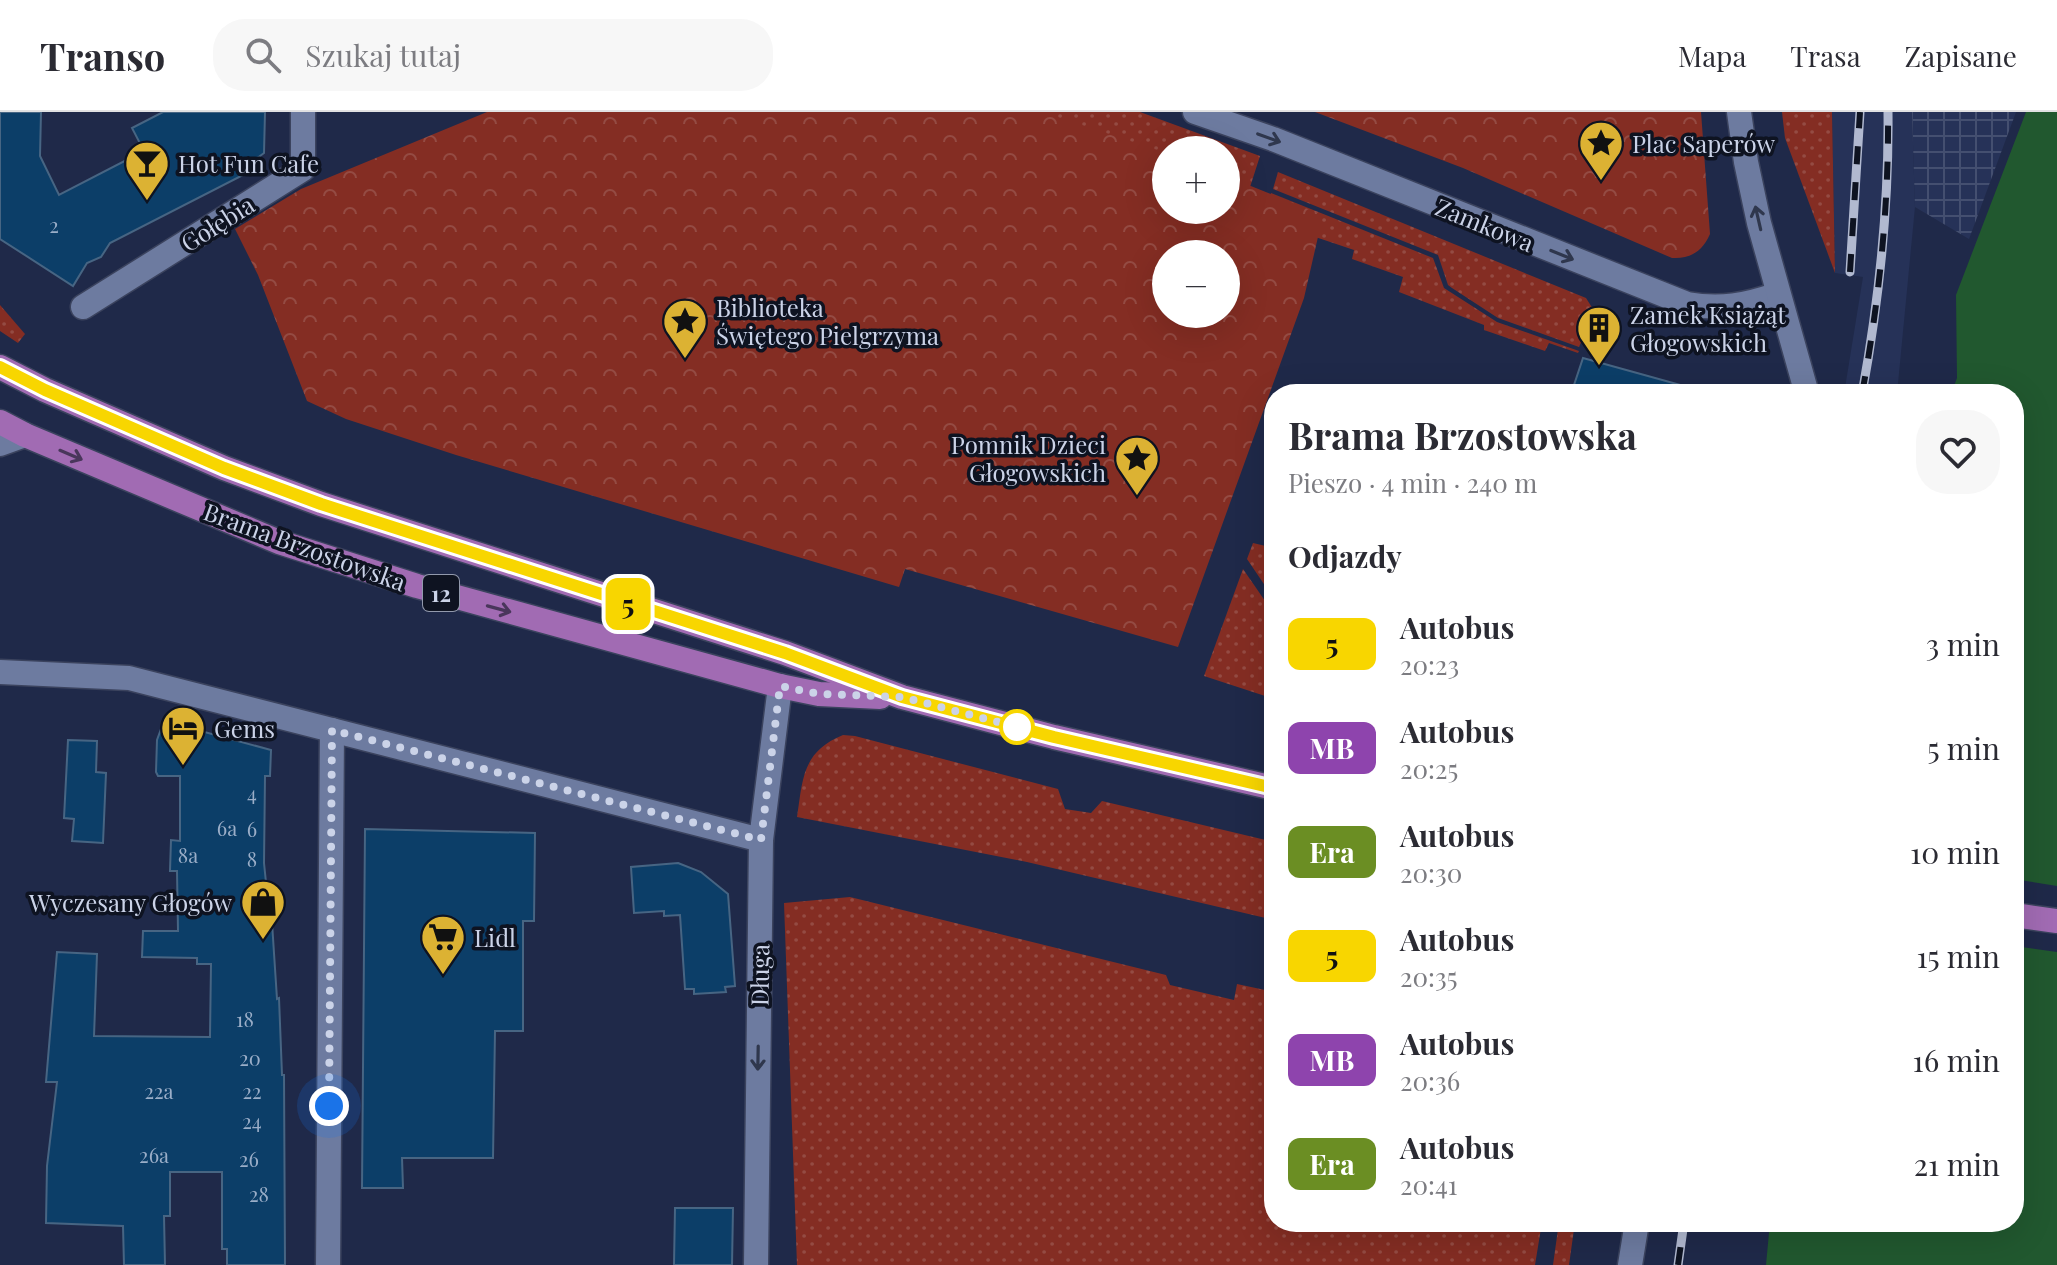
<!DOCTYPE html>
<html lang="pl">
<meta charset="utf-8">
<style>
body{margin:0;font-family:"Playfair Display",serif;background:#f7f7f7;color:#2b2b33;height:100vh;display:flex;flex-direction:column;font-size:30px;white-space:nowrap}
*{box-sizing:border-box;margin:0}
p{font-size:26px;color:#7c7c81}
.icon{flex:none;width:44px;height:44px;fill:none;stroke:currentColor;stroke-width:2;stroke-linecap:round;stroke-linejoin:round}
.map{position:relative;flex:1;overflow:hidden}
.panel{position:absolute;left:1264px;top:272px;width:760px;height:848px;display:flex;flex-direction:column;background:#fff;border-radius:32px;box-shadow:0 8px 32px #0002}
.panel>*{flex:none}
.badge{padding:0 16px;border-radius:12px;font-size:28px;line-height:52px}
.tools{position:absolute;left:1152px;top:24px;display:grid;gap:16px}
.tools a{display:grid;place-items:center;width:88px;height:88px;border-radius:50%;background:#fff;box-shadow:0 8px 32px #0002;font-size:40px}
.you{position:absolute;width:40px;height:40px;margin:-20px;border:6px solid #fff;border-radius:50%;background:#1a73e8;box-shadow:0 0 0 12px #1a73e833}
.map>.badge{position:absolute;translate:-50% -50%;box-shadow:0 0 0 4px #fff}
h2{padding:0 24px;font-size:30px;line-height:72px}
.round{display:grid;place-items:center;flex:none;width:84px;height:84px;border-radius:32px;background:#f7f7f7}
.headline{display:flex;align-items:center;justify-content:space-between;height:136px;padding:0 24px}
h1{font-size:38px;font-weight:700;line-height:60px}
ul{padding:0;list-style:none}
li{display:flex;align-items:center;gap:24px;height:104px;padding:0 24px}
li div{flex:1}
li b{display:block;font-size:30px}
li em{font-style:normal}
li .badge{min-width:88px;font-weight:700;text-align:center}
header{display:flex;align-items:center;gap:48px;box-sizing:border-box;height:112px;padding:0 40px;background:#fff;border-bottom:2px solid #e1e1e2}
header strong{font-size:38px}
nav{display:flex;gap:44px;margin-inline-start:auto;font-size:28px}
.search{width:560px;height:72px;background:#f7f7f7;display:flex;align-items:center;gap:20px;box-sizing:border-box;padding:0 28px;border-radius:32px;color:#7c7c81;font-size:30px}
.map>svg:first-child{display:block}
.built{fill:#263258}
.industrial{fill:url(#industrial-grid)}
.grass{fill:url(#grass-dots)}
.forest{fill:url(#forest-crowns);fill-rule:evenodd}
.water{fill:#21582f}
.pier{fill:#1f2949}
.building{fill:#0c3e68;stroke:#476583;stroke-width:2}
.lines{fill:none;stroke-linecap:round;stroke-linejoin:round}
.minor-casing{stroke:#3b435e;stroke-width:27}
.primary-casing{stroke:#3b435e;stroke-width:27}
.minor{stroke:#6d7ba0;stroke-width:24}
.primary{stroke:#a16bb3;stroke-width:24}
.rail-casing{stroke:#b1b9d0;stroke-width:9}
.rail{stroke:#0e1321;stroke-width:6;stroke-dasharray:18;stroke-linecap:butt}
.oneway{stroke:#2f374d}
.oneway2{stroke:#49365b}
.line-casing{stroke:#fff;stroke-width:18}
.line{stroke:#f8d600;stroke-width:12}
.walk{stroke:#cbd3e8;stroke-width:8;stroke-dasharray:0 14.4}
.stop-dot{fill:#fff;stroke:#f8d600;stroke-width:4}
.labels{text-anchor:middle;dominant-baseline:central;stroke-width:7;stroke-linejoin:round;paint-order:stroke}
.number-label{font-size:20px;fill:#9baec8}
.shield{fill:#0e1321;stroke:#9299ac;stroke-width:2}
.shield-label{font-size:22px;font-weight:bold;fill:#cbd3e8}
.poi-label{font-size:24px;fill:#cbd3e8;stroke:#0e1321;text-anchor:start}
.street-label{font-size:24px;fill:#cbd3e8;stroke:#0e1321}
</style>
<header>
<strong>Transo</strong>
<div class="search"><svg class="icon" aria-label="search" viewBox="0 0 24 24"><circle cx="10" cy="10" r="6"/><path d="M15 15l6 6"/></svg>Szukaj tutaj</div>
<nav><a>Mapa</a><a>Trasa</a><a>Zapisane</a></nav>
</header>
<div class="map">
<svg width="2057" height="1153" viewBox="0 0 2057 1153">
<defs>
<pattern id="industrial-grid" width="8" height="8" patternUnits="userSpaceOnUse" patternTransform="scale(2)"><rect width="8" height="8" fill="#263258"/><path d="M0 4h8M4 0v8" fill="none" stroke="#444f70"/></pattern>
<pattern id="grass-dots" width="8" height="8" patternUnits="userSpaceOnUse" patternTransform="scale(2)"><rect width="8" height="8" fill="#842d23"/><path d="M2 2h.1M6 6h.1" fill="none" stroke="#944b43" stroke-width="1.8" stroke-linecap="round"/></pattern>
<pattern id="forest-crowns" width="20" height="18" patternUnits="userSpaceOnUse" patternTransform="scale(2)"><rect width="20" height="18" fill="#842d23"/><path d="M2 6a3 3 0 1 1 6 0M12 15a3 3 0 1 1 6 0" fill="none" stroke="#944b43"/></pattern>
</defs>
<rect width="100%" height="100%" fill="#1f2949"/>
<!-- built -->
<polygon class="built" points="1832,0 1912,0 1915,95 1897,282 1844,282 1863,165 1835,161"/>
<!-- industrial -->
<polygon class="industrial" points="1912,0 2016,0 1969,127 1915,95"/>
<!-- grass -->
<g class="grass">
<polygon points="917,0 1140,0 1260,44 1242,100 1226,95 1226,38 1166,38 1166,77"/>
<polygon points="1782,0 1832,0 1835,161 1785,26"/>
<polygon points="1278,60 1586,186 1598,205 1590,210 1579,235 1498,206 1452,176 1448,173 1438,143 1273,77"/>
<polygon points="1271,81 1433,146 1444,176 1497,210 1579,239 1578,241 1549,231 1545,239 1484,218 1484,213 1399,180 1403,165 1352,147 1354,138 1262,107"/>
<polygon points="0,193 25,222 18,231 0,219"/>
<polygon points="1253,431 1274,436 1274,441 1267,440 1266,443 1274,445 1274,487 1247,447"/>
<polygon points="1243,457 1274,502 1274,587 1204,564"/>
<path d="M843,623L855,624L1058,677L1065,697L1091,701L1102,689L1274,730V808L1027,750L797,705C803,666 802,640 843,623Z"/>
<polygon points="850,785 1166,863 1170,873 1234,888 1237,872 1274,880 1274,1110 1542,1110 1535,1153 797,1153 784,791"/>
<polygon points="1559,1110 1575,1110 1569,1153 1553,1153"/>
</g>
<!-- forest -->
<g class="forest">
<path d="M487,0H1042L1166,41V98H1226V64L1323,103L1304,186L1178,535L905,457L899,475L456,343L346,307L307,289L258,163L235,117L301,77ZM1166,142H1226V202H1166Z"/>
<path d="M1315,0H1701L1710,122C1702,140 1690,147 1672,146L1463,56Z"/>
</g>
<!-- water -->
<polygon class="water" points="2026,0 2057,0 2057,1153 1766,1153 1770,1110 2014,1110 2014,282 1951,282 1957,266 1956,183"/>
<!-- pier -->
<polygon class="pier" points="2014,767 2057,774 2057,840 2014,834"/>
<!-- building -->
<g class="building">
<polygon points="0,0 41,0 40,44 59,83 144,39 132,16 163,0 265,0 264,41 248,53 245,62 110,131 101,145 87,151 73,174 0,127"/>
<polygon points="1583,246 1684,274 1683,282 1571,282"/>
<polygon points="164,609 271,638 270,664 265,664 264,751 267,780 270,780 277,887 279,886 282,963 284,963 285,1153 227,1153 227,1137 222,1137 222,1060 170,1060 170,1104 164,1104 165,1153 124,1153 123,1114 46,1111 47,1054 57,970 46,970 57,840 97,842 94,924 210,925 211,852 197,852 197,846 142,845 143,819 178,819 177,759 170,759 171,728 180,729 180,664 158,664 156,660 157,628"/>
<polygon points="68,628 97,629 96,660 106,661 103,731 72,729 74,707 64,706"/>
<polygon points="365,717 535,721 534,809 523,809 523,919 495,919 493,1046 402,1046 403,1076 362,1076"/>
<polygon points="678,751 701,760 728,782 735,874 725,875 726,880 694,882 694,877 685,877 680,803 664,804 664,799 634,801 631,755"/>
<polygon points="675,1096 733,1096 732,1153 674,1153"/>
</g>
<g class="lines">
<!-- minor casing -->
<g class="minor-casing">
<g id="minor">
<path d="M1195,0L1273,27L1687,192C1721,198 1746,193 1778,182"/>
<polyline points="1739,0 1746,50 1759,111 1807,282"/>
<polyline points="83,195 303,57 303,0"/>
<polyline points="0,332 25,323"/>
<polyline points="0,560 129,566 761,728"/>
<polyline points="328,1153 332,618"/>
<polyline points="756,1153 761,728 780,574"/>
<polyline points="1630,1153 1637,1110"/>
</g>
</g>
<!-- primary casing -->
<g class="primary-casing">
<g id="primary">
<polyline points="0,255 45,278 224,356 321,392 785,541 902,585 1054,625 1274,676"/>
<polyline points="0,310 25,323 279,430 417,474 780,574 819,582 880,585"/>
<polyline points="2014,803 2057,809"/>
</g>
</g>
<!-- minor -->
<use href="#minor" class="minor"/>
<!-- primary -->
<use href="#primary" class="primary"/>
<!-- rail casing -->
<g class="rail-casing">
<g id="rail">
<polyline points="1850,160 1860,0"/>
<path d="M1862,282C1879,189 1889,95 1888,0"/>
<polyline points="1678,1153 1684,1110"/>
</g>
</g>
<!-- rail -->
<use href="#rail" class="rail"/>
</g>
<!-- one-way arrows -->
<defs><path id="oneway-shaft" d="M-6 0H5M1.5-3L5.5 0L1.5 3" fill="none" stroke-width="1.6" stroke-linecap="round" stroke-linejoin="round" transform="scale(2)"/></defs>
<g class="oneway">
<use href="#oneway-shaft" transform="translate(1269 26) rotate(20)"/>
<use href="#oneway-shaft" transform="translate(1758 106) rotate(-103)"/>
<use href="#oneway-shaft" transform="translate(1562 143) rotate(22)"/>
<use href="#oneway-shaft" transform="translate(758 946) rotate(91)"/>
</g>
<g class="oneway2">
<use href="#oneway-shaft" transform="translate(71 343) rotate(23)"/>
<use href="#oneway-shaft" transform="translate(499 497) rotate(15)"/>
</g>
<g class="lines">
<!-- line casing -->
<g class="line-casing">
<polyline id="line" points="0,255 45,278 224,356 321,392 785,541 902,585 1054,625 1274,676"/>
</g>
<!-- line -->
<use href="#line" class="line"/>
<!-- walk -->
<polyline class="walk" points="329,994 332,618 761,728 780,574 819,582 902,585 1021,616 1017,615"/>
</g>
<!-- icons -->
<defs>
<g id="sight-pin" transform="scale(2.3)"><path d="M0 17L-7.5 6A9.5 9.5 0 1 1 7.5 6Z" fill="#dcb233" stroke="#0e1321"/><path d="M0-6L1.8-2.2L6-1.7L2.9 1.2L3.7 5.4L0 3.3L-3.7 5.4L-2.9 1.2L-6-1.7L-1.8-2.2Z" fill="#111"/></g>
<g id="bar-pin" transform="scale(2.3)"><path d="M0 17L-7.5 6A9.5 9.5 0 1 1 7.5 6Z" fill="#dcb233" stroke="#0e1321"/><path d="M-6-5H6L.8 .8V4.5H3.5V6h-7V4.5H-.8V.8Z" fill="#111"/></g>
<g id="building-pin" transform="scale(2.3)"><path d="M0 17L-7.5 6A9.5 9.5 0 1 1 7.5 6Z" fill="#dcb233" stroke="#0e1321"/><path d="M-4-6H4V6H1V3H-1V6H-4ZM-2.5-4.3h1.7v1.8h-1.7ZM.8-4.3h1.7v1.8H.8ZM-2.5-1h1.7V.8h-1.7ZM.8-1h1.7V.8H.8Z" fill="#111"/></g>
<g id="hotel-pin" transform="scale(2.3)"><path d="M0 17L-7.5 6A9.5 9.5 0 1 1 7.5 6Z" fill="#dcb233" stroke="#0e1321"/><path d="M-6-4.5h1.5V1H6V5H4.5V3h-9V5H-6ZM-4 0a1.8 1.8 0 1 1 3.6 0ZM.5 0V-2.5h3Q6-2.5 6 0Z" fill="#111"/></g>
<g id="shop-pin" transform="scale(2.3)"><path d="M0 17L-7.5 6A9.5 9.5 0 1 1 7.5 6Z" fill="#dcb233" stroke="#0e1321"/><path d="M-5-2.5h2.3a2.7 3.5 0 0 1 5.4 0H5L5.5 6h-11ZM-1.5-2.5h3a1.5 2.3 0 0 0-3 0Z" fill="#111"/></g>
<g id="supermarket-pin" transform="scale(2.3)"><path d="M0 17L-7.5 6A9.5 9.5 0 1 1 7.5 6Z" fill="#dcb233" stroke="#0e1321"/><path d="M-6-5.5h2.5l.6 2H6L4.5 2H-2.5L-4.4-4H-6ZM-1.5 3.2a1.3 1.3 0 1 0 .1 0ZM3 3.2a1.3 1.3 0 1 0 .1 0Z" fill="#111"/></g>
</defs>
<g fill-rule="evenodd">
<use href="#sight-pin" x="1601" y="31"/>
<use href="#bar-pin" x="147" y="51"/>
<use href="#sight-pin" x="685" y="209"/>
<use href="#building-pin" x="1599" y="216"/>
<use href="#sight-pin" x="1137" y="346"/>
<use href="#hotel-pin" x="183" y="616"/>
<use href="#shop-pin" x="263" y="790"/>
<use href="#supermarket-pin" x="443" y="825"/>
</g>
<!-- markers -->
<circle class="stop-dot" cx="1017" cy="615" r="16"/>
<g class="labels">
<!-- number labels -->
<g class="number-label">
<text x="54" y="112">2</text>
<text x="252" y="680">4</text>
<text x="227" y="715">6a</text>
<text x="252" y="716">6</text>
<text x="188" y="742">8a</text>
<text x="252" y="746">8</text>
<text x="245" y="906">18</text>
<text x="250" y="945">20</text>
<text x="159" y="978">22a</text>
<text x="252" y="978">22</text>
<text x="252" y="1008">24</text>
<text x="154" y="1042">26a</text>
<text x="249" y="1046">26</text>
<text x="259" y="1081">28</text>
</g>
<!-- shield labels -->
<rect class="shield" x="423" y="463" width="36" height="36" rx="6"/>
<g class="shield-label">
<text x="441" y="481">12</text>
</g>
<!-- poi labels -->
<g class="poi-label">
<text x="1632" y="31">Plac Saperów</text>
<text x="178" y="51">Hot Fun Cafe</text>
<text x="716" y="195">Biblioteka<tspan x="716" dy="28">Świętego Pielgrzyma</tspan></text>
<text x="1630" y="202">Zamek Książąt<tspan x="1630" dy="28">Głogowskich</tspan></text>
<text x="1106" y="332" text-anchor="end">Pomnik Dzieci<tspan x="1106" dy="28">Głogowskich</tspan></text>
<text x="214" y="616">Gems</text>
<text x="232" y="790" text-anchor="end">Wyczesany Głogów</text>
<text x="474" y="825">Lidl</text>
</g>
<!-- street labels -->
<g class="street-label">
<text transform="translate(217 111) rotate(-32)">Gołębia</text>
<text transform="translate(1485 112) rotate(22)">Zamkowa</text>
<text transform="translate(305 434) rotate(20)">Brama Brzostowska</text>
<text transform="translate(759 863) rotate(-89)">Długa</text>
</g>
</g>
</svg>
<div class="tools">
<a>+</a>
<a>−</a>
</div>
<div class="you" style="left:329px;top:994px"></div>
<b class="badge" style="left:628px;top:492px;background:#f8d600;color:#111">5</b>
<section class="panel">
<div class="headline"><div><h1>Brama Brzostowska</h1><p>Pieszo · 4 min · 240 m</p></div><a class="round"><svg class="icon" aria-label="heart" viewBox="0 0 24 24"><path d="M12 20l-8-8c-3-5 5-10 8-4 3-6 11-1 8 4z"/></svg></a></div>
<h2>Odjazdy</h2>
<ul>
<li><span class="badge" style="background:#f8d600;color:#111">5</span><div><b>Autobus</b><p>20:23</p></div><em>3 min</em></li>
<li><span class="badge" style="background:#8e44ad;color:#fff">MB</span><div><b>Autobus</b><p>20:25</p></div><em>5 min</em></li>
<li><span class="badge" style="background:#6b8e23;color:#fff">Era</span><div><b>Autobus</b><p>20:30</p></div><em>10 min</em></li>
<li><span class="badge" style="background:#f8d600;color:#111">5</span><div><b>Autobus</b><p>20:35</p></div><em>15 min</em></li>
<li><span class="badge" style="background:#8e44ad;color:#fff">MB</span><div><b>Autobus</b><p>20:36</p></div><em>16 min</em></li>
<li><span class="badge" style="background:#6b8e23;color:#fff">Era</span><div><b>Autobus</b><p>20:41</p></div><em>21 min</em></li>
</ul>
</section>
</div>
